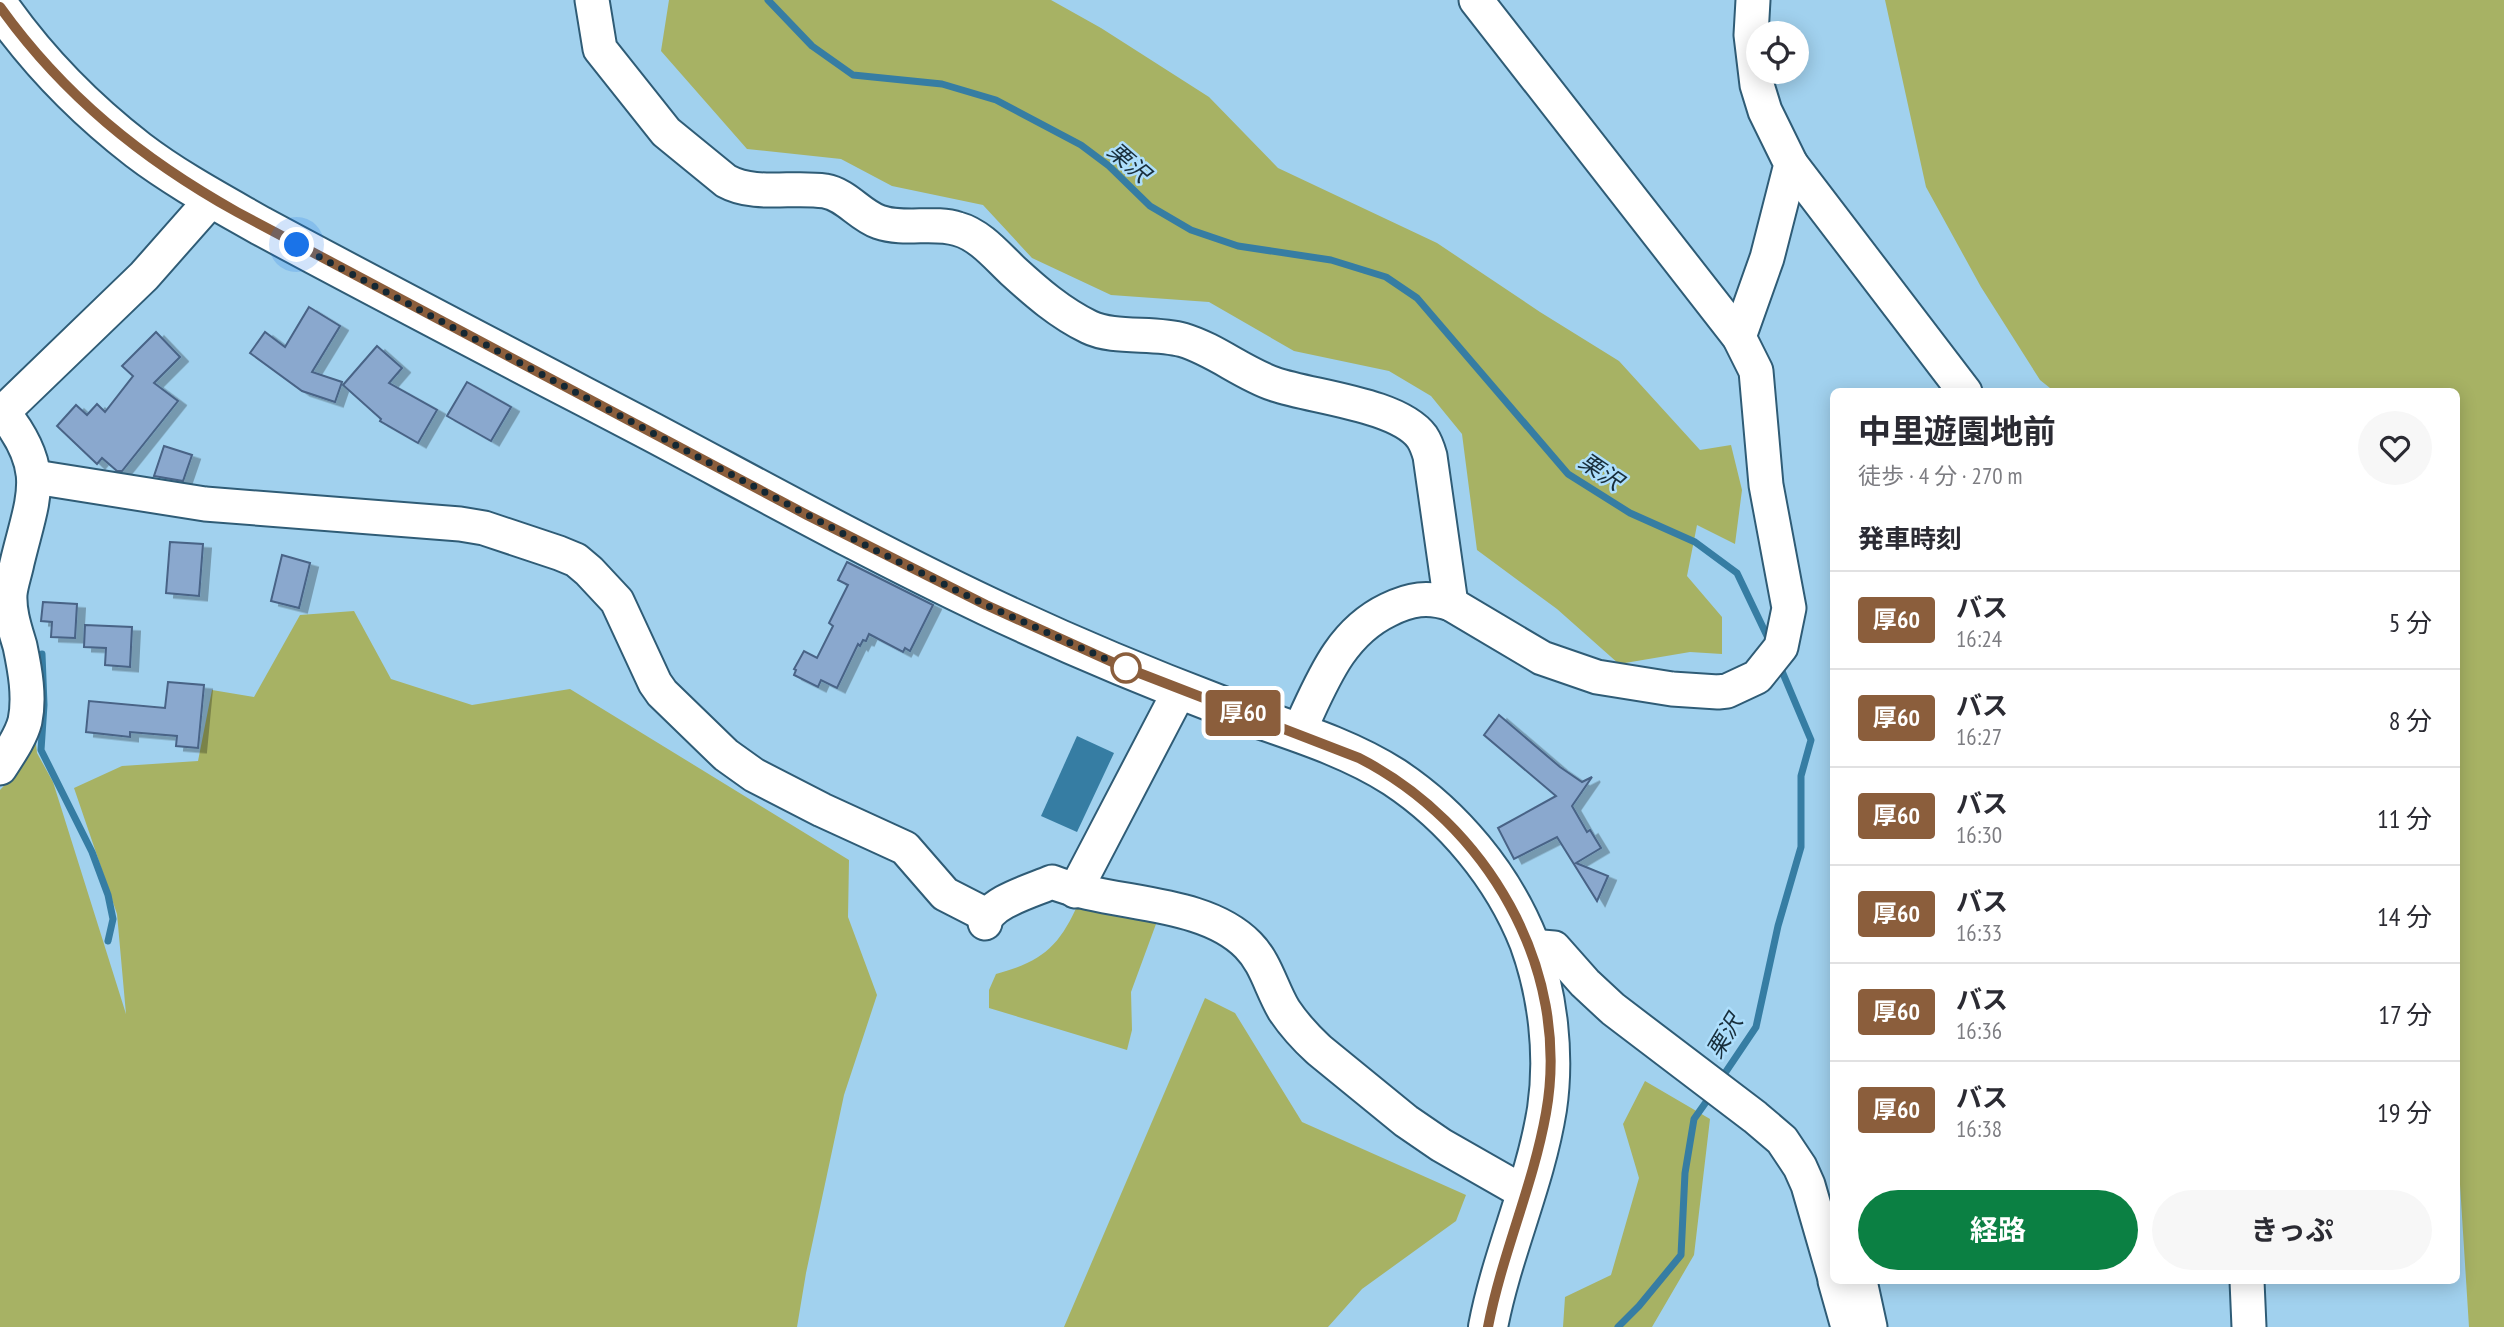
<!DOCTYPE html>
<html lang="ja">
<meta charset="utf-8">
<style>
body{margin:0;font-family:"PT Sans Narrow","Noto Sans JP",sans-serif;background:#f7f7f7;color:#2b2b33;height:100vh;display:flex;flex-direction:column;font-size:26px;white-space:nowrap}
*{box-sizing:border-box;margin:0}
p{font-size:23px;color:#7c7c81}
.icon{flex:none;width:38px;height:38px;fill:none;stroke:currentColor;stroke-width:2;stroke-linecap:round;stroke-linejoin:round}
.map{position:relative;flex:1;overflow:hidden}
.side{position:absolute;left:1830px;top:388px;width:630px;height:896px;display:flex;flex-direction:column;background:#fff;border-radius:10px;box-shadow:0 4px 18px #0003}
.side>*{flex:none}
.badge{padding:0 14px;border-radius:5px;font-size:24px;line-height:46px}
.buttons{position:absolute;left:1746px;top:21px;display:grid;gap:14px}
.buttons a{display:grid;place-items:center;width:63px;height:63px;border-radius:50%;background:#fff;box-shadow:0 4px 18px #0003;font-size:35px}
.you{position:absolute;width:35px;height:35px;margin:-18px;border:5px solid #fff;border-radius:50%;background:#1a73e8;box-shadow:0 0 0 10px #1a73e833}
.map>.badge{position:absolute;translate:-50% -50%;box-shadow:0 0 0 4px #fff}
h2{padding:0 28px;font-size:26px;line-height:63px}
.round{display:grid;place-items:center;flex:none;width:74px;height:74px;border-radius:37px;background:#f7f7f7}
.summary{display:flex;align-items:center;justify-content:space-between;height:119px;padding:0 28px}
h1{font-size:33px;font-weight:700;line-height:52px}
.cta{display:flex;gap:14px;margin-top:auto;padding:14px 28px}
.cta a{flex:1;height:80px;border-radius:42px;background:#0b8043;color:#fff;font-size:28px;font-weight:700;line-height:80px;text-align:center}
.cta a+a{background:#f7f7f7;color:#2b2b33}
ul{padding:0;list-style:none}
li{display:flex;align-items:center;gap:21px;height:98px;padding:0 28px;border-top:2px solid #e1e1e2}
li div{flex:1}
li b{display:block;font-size:26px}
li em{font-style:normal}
li .badge{min-width:77px;font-weight:700;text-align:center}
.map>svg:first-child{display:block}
.green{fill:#a7b264}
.water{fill:#367da3}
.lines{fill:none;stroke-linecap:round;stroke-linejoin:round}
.stream{stroke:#367da3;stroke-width:7}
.building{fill:#8aa8ce;stroke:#486386;stroke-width:2;filter:url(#shadow)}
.minor-casing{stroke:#2f5c76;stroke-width:37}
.major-casing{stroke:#2f5c76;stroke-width:42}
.minor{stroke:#fff;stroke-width:33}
.major{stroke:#fff;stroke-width:38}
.line-casing{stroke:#fff;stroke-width:16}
.line{stroke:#8b5e3c;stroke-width:10}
.walk{stroke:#152833;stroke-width:7;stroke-dasharray:0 12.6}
.stop-dot{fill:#fff;stroke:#8b5e3c;stroke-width:3.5}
.labels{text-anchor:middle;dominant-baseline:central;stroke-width:5;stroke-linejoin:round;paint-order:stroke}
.water-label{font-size:23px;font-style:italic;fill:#182e3b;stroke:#addefc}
</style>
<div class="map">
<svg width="2504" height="1327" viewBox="0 0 2504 1327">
<defs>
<filter id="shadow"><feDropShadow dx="8" dy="4.5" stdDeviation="0" flood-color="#0004"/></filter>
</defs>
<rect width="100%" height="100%" fill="#a1d1ee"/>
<!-- green -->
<g class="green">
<polygon points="669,0 1051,0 1101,28 1209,97 1278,168 1437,243 1540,312 1619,361 1700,450 1731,445 1742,490 1735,544 1697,525 1687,576 1722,617 1722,654 1690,652 1619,664 1557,609 1477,550 1462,434 1431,396 1389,371 1294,351 1209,302 1111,295 1032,258 983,205 892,186 841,159 747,149 661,51"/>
<polygon points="1885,0 2504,0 2504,1327 2469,1327 2457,1137 2457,392 2055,392 2040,380 1981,287 1926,187"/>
<polygon points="354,611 391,679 472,705 570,689 849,860 848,917 877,995 844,1095 806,1273 797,1327 0,1327 0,790 14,775 34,727 37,753 53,782 126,1014 117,914 74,788 122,766 198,761 212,690 254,697 300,615"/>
<path d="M1079,902L1149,914L1156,924L1131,992L1132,1030L1127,1050L989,1008V990L996,974C1043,961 1059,947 1079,902Z"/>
<polygon points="1205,998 1235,1013 1302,1122 1466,1195 1456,1221 1362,1289 1328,1327 1064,1327"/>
<polygon points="1645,1081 1710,1119 1694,1255 1652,1327 1563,1327 1565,1297 1611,1275 1639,1178 1623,1124"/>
</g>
<!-- water -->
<polygon class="water" points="1077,736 1114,753 1077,832 1041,816"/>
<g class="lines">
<!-- stream -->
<g class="stream">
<polyline points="768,0 812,46 853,75 942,84 996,100 1081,145 1109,166 1150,206 1191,230 1238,246 1331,260 1386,277 1417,298 1568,474 1630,513 1695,542 1737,573 1769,640"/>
<polyline points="42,654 44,705 41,750 92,852 108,895 113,919 108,941"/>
<polyline points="1721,1079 1756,1027 1778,926 1801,847 1801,776 1811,740 1779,664"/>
<polyline points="1618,1327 1639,1306 1681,1255 1685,1173 1694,1119 1711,1095"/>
</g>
</g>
<!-- building -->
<g class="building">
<polygon points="309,307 340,326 312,372 342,382 335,402 302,391 250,353 265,332 285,347"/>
<polygon points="156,332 180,357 154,383 178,401 122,471 117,471 102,458 97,464 57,426 76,405 87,415 97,404 105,412 133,376 122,366"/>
<polygon points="377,346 402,368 389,383 437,410 418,443 380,421 381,419 343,385"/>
<polygon points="467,382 511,407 491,441 447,416"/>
<polygon points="164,446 192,455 183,481 154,476"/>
<polygon points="170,542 203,544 199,596 166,593"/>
<polygon points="282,555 310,563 299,608 271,601"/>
<polygon points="847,562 933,605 910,651 905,648 903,652 869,634 866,641 863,640 860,646 858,644 837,688 821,680 818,687 794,675 796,670 794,669 804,651 817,658 833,626 829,623 848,585 838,580"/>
<polygon points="43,602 77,604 75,638 51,637 52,622 41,621"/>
<polygon points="85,625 132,627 130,667 105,665 106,648 84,647"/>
<polygon points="168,682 204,685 198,748 176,746 177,736 130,732 130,737 86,732 89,701 165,708"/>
<polygon points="1499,715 1560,767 1582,782 1592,777 1572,806 1587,832 1590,830 1601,848 1576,863 1608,876 1597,901 1557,837 1514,859 1498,828 1556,796 1484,735"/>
</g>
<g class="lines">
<!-- minor casing -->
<g class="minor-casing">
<g id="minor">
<path d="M592,0L600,49L666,132L726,181C755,197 792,186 825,191C847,195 859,215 879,222C905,231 933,221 958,229C980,235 997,256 1013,271C1036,292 1060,313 1089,327C1113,339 1155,332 1183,340C1216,350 1242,373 1274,384C1311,397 1398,404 1422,437C1426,443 1428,449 1430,456L1451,604"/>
<polyline points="1791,164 1965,392"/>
<polyline points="1739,337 1767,258 1791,164 1765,111 1757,85 1751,35 1753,0"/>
<polyline points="35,477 205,504 460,524 484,528 559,553 576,560 589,571 617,601 655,683 662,693 726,755 754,775 822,810 905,848 945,894 986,915"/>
<path d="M1298,733C1321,685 1338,634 1388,610C1410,599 1428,596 1451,604L1542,658L1597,677L1672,689L1718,692L1727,691L1757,677L1781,647L1789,608L1766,485L1756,371L1739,337L1476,0"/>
<path d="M0,768C9,754 21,737 25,721C30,697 25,670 20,646C15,629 9,612 10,594C11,584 15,573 17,563C33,496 50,471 3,412L144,276L212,199"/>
<polyline points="1075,891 1180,690"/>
<path d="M985,923C987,903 1034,890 1052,882C1112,906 1203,899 1248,945C1266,963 1271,988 1284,1010C1294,1025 1306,1038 1319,1050L1406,1121L1441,1145L1525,1193"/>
<polyline points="1530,946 1554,948 1585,983 1613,1009 1755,1117 1782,1140 1800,1167 1808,1185 1834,1275"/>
<polyline points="1835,1281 1848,1327"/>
<polyline points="1860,1281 1870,1327"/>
<polyline points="2247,1281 2249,1327"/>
</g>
</g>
<!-- major casing -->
<g class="major-casing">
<path id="major" d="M0,7C38,61 85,109 138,150C176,179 219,202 261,226C391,296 522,364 652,432C763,491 873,552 987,606C1063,642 1141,675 1220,705C1278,727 1341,743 1394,777C1453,816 1503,876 1529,942C1548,994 1555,1055 1547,1109C1535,1184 1502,1253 1488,1327"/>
</g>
<!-- minor -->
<use href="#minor" class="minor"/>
<!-- major -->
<use href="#major" class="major"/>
</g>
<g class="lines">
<!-- line casing -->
<g class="line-casing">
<path id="line" d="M0,7C63,95 142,159 237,212L807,515L986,605L1121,666L1359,758C1486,823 1572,968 1546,1113C1533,1186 1502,1254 1488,1327"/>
</g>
<!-- line -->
<use href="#line" class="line"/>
<!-- walk -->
<polyline class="walk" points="297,245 859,542 986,605 1126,668"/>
</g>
<!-- markers -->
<circle class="stop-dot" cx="1126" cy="668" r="14"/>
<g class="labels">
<!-- water labels -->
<g class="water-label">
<text transform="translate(1129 162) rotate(41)">栗沢</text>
<text transform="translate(1601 471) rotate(34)">栗沢</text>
<text transform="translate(1724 1036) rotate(-59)">栗沢</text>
</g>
</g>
</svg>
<div class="buttons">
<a><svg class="icon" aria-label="locate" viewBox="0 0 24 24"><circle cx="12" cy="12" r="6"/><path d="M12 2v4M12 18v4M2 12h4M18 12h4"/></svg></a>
</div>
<div class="you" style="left:297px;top:245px"></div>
<b class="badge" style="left:1243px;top:713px;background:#8b5e3c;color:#fff">厚60</b>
<section class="side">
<div class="summary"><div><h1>中里遊園地前</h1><p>徒歩 · 4 分 · 270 m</p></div><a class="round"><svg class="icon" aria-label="heart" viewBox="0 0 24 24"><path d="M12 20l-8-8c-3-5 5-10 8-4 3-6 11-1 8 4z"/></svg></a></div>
<h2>発車時刻</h2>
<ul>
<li><span class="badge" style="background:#8b5e3c;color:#fff">厚60</span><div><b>バス</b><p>16:24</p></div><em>5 分</em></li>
<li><span class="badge" style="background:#8b5e3c;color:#fff">厚60</span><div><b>バス</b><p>16:27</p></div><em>8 分</em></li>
<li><span class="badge" style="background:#8b5e3c;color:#fff">厚60</span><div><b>バス</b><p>16:30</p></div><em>11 分</em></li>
<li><span class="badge" style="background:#8b5e3c;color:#fff">厚60</span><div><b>バス</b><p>16:33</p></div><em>14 分</em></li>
<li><span class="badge" style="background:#8b5e3c;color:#fff">厚60</span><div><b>バス</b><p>16:36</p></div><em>17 分</em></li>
<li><span class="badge" style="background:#8b5e3c;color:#fff">厚60</span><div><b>バス</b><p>16:38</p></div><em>19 分</em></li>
</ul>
<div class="cta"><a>経路</a><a>きっぷ</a></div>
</section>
</div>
